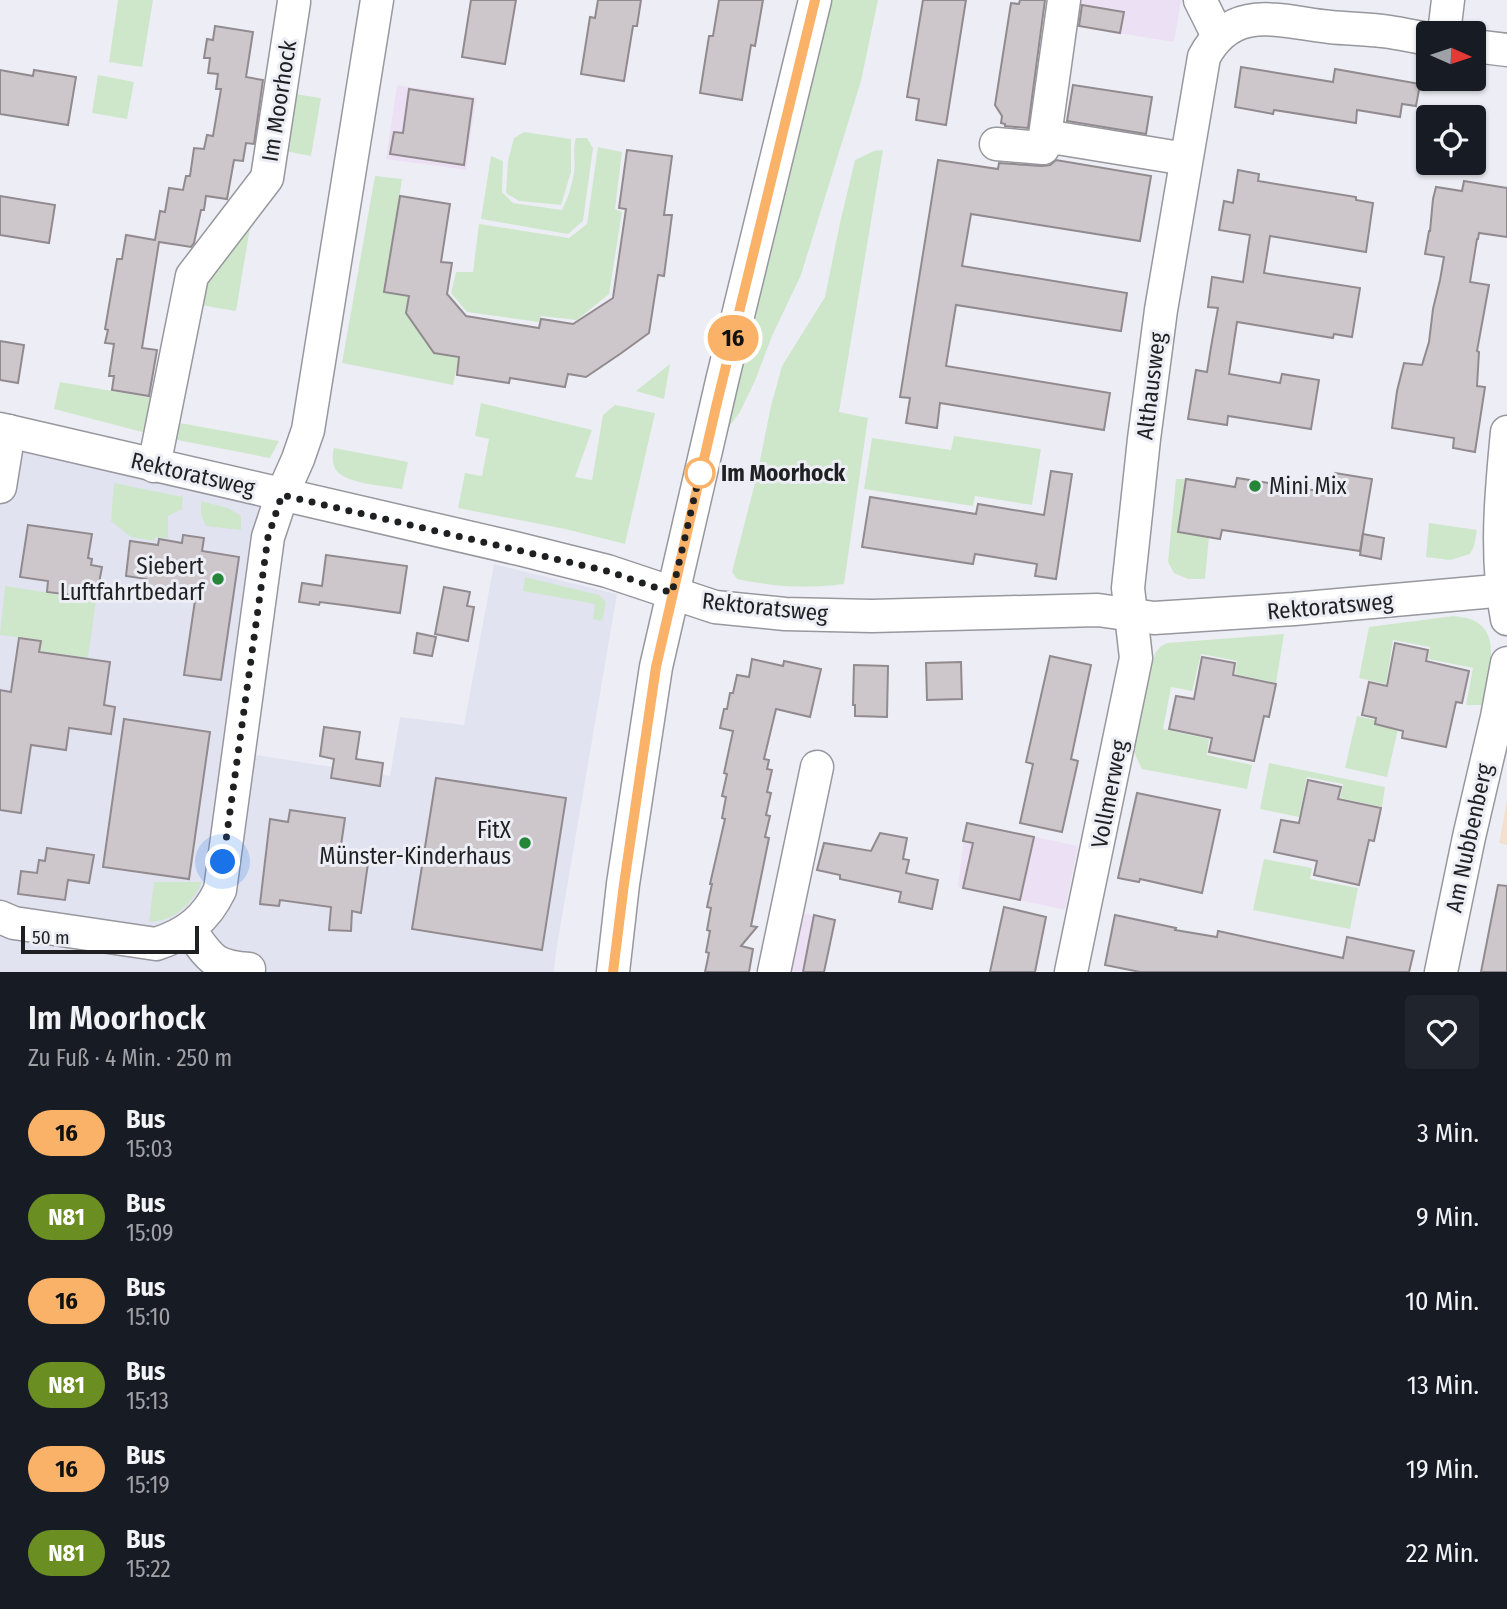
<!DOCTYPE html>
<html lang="de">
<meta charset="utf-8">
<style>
body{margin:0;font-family:"Fira Sans Condensed",sans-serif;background:#20242c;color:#f1f3f6;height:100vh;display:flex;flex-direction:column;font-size:26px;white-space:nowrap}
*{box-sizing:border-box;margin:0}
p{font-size:23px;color:#9ea1a6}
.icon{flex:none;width:38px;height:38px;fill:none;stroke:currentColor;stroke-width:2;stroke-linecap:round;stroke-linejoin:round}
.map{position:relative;height:972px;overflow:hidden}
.side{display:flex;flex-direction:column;background:#171b24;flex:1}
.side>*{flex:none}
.badge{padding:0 14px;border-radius:23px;font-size:24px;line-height:46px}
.needle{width:46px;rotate:93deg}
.controls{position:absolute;left:1416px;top:21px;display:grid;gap:14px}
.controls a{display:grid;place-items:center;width:70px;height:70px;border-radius:7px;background:#171b24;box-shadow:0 2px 5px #0004;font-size:35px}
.scale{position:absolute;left:21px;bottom:18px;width:178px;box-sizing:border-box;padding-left:7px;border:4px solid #1f2022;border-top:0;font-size:19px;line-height:24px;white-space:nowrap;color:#1f2022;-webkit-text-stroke:5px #edeef5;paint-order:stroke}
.you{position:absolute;width:35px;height:35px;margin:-18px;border:5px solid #fff;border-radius:50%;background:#1a73e8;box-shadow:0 0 0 10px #1a73e833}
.map>.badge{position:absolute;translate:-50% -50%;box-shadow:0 0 0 4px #fff}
.round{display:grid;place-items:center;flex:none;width:74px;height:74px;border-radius:7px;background:#20242c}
.head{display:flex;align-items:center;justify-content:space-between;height:119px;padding:0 28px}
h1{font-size:33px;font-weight:600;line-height:52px}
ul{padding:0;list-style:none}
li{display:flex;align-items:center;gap:21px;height:84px;padding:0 28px}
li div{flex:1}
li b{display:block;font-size:26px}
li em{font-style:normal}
li .badge{min-width:77px;font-weight:700;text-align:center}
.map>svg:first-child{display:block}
.built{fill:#e1e3f1}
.industrial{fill:#ece0f4}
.education{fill:#f3e1d0}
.green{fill:#cee7cb}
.building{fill:#cdc6ca;stroke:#918a8e;stroke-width:2}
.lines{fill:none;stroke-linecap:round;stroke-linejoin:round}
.minor-casing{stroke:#97979e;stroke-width:35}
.minor{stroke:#fff;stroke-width:32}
.line-casing{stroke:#fff;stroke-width:16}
.line{stroke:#f9b267;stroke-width:10}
.walk{stroke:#1f2022;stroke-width:7;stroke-dasharray:0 12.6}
.stop-dot{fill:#fff;stroke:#f9b267;stroke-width:3.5}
.poi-dot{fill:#268638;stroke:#edeef5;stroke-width:2.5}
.labels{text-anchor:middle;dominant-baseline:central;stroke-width:6;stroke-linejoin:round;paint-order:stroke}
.street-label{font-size:23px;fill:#1f2022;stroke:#edeef5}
.stop-label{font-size:23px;font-weight:bold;fill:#1f2022;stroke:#edeef5;text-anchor:start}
.poi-label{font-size:23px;fill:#1f2022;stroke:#edeef5;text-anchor:end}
</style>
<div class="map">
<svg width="1507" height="972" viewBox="0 0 1507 972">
<rect width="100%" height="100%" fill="#edeef5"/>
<!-- built -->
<polygon class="built" points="0,444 265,507 230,751 390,776 400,717 464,725 494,564 617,594 556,952 554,972 0,972"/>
<!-- industrial -->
<g class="industrial">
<polygon points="1071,0 1181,0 1174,42 1067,25"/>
<polygon points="397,85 476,97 466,170 386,159"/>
<polygon points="966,822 1078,846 1065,910 958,887"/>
<polygon points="798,912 835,920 824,972 785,972"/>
</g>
<!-- education -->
<polygon class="education" points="1507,800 1507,845 1499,843"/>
<!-- green -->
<g class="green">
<polygon points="118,0 153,0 142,67 109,62"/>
<polygon points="828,0 878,0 861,81 801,275 772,336 755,381 740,412 729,427 725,414"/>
<polygon points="98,75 134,82 127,119 92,113"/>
<polygon points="295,94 321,98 311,156 285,151"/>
<polygon points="524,132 571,139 571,172 561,205 519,201 506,193 508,161 514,138"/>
<path d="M576,138H587L593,148L583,221L568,234L481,219L491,156L503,161L502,192L513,203L562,210C568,198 572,185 574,172C576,160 572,150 576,138Z"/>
<polygon points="598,147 622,152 615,209 622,212 609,294 577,320 541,316 539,322 467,312 451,293 456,272 473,272 479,224 569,238 587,224"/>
<path d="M883,150L839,412L868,418L844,584C806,589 775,587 737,579L732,572L757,475L771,406L782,366L825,297L840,223L855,160L874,151Z"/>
<polygon points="375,176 402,179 385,292 409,296 407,313 434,353 459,357 453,385 342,363"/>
<polygon points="250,228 236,311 194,304 237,239"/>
<polygon points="670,364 664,399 636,391"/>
<polygon points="60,382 158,399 150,434 54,409"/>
<polygon points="481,403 592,430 575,477 592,480 603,415 615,405 655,413 625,544 565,529 458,508 465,473 482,476 489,439 475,436"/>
<polygon points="174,422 279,441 270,458 172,439"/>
<polygon points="954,436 1041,449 1032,505 975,496 973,506 864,489 872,438 951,450"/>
<path d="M334,448L408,462L402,489C385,486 346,484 336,470C332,464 332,455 334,448Z"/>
<polygon points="1176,479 1186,479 1178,532 1209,537 1205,579 1188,579 1174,573 1168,562"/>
<polygon points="114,483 183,497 182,509 168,516 168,538 156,537 154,541 131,537 111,521"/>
<polygon points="201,501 228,508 241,516 241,530 206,526 201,515"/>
<polygon points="1429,523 1477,530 1474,546 1470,554 1450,560 1426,557"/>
<polygon points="525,577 599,595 606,602 602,621 593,619 595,604 523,591"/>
<polygon points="5,586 96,600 88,658 40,651 41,640 0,635"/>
<path d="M1453,616C1458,617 1465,617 1470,619C1505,631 1487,678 1482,705H1466L1473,668L1428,659L1430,647L1393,640L1386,684L1359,678L1369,627Z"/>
<polygon points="1284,634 1276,683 1235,674 1237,661 1201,654 1192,691 1171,687 1163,729 1209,739 1207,755 1252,765 1247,789 1142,769 1133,750 1155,653 1161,646 1167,643"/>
<polygon points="1357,716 1399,725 1387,777 1345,768"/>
<polygon points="1269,763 1385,787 1382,807 1340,798 1343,784 1307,777 1299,817 1260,809"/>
<polygon points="1264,859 1312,868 1310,879 1358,888 1350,929 1253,910"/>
<path d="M154,882H202C195,897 183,913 166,919C161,921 154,921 149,922Z"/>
</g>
<!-- building -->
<g class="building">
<polygon points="471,0 516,0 505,64 462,57"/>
<polygon points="598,0 641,0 637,26 633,26 624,81 581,74 590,17 595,18"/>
<polygon points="719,0 763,0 755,46 751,45 742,100 700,93 709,36 713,36"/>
<polygon points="923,0 966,0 946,125 916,120 919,99 907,97"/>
<polygon points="1020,0 1045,0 1028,128 1005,126 1005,124 1001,123 1002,116 995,105 1011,3 1019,4"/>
<polygon points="1082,5 1124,12 1120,33 1079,26"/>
<polygon points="215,26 253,32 246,77 263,80 254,144 246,143 243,161 234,160 227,199 206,196 204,210 201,210 194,243 191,247 159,242 142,348 157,350 149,396 112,390 114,376 109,376 114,344 105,343 108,330 105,329 117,259 122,259 126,235 155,240 160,211 165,212 169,188 183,190 186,176 190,176 194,148 204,149 207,135 213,136 221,89 216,89 218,74 208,73 210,58 204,58 207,39 213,40"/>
<polygon points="1241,67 1333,82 1335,69 1420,84 1416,106 1402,104 1400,117 1357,110 1356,123 1274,110 1273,114 1235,107"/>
<polygon points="0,70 33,76 34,70 76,77 68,125 0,114"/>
<polygon points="1073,85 1152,97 1146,134 1067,121"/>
<polygon points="409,89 473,99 464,165 390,154 394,132 403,133"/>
<polygon points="627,150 672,156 664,215 672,215 664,276 658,275 649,333 620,354 586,377 568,374 565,387 510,378 509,383 457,375 459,357 434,353 406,313 409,296 384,292 400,196 450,204 441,262 452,263 447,294 466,316 539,328 541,319 573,324 613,298 626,209 619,208"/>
<polygon points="938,160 998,169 999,163 1042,166 1050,165 1056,160 1151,176 1140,241 971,214 962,266 1127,293 1121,331 956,305 946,366 1110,393 1104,430 940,403 937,428 906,423 910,398 900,397"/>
<polygon points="1238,170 1259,174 1258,181 1356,197 1356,200 1373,203 1366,252 1270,236 1264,273 1360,288 1352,337 1334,334 1333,338 1237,322 1229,374 1280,383 1282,374 1319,380 1311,429 1228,416 1227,425 1188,419 1196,370 1207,372 1211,347 1218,308 1208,307 1212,277 1243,282 1250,235 1219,230 1224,201 1233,203"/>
<polygon points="1464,181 1507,188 1507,237 1479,233 1478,239 1477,239 1470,282 1489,285 1477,351 1479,352 1477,386 1485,387 1475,452 1453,448 1454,438 1392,428 1397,391 1404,363 1422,365 1429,342 1433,309 1440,280 1444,257 1425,254 1429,231 1430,231 1433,199 1436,187 1462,191"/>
<polygon points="0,196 55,205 49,243 0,235"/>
<polygon points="0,341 24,345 18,383 0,380"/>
<polygon points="1051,471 1072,474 1056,579 1035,576 1037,564 975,554 973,564 862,547 870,497 976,514 978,504 1044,515"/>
<polygon points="1335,473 1372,479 1360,551 1222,530 1220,539 1178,532 1186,479 1235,487 1237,478 1331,493"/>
<polygon points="28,525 92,534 88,558 92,559 91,565 102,567 98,588 80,586 79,596 47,592 48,581 20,577"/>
<polygon points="1363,534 1384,538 1381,559 1360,555"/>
<polygon points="183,535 204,538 202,551 239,557 221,680 184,675 196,594 144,586 146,579 126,576 130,541 158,545 159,539 182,543"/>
<polygon points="326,555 407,566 400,613 351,606 320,602 319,605 299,602 302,583 322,586"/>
<polygon points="444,587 470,592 467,606 474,607 468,641 435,634"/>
<polygon points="417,633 436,637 432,656 414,653"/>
<polygon points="19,638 41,641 39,652 110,662 104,705 115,707 111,734 69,728 66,750 31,745 21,813 0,810 0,690 11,692"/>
<polygon points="1395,643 1428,650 1426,661 1469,671 1462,703 1456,702 1446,747 1402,738 1403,731 1375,724 1376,718 1362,715 1369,682 1387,686"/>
<polygon points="1050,656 1091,665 1071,759 1078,761 1062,832 1020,823 1033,764 1026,762"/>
<polygon points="1202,657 1235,663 1233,675 1276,684 1269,717 1264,716 1254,761 1209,752 1212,738 1169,729 1176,696 1194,699"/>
<polygon points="752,659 783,666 784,661 821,669 810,717 776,709 764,759 769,760 767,769 772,770 767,792 771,793 766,815 770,816 765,837 769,838 751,926 757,927 741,946 753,949 749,972 705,972 709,953 706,952 710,931 707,930 711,908 707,907 712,884 710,884 725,819 722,818 726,797 722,796 727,774 724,773 733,731 720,728 724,709 727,709 730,693 733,693 737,675 749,677"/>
<polygon points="961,662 962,699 927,700 926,663"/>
<polygon points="854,665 888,666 887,717 855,716 855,705 853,705"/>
<polygon points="124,719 210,732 189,879 103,867"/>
<polygon points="324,727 360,732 356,759 383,763 380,786 331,778 334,759 320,756"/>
<polygon points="436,778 566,798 542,950 412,929"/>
<polygon points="1308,780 1341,787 1338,799 1381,808 1374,841 1369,840 1359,885 1314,875 1317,861 1274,852 1281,820 1299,823"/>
<polygon points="1137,793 1220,810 1202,893 1140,879 1139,882 1118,878"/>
<polygon points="290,810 345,818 339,859 368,863 361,913 352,911 351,931 329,930 331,907 280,900 279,906 260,904 270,819 288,822"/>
<polygon points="967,823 1034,837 1020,900 963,888 973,843 963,841"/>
<polygon points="880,833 907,838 903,859 909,860 906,873 938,880 932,909 899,902 901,892 840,879 840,875 817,870 824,843 871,851"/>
<polygon points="47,848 94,855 89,883 68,880 65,900 18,894 21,871 37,873 39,860 45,861"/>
<polygon points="1498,885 1507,886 1507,972 1481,972"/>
<polygon points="1004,907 1046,917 1035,972 990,972"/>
<polygon points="814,915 835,920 824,972 803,972"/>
<polygon points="1115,915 1176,928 1175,930 1217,937 1218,931 1343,958 1347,937 1414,951 1409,972 1140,972 1105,965"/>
</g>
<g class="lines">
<!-- minor casing -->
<g class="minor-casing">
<g id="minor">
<polyline points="1200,0 1218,36"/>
<polyline points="1444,33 1448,0"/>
<polyline points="1474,46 1507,50"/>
<polyline points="1045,136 1064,0"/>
<polyline points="996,144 1043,148 1045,136 1186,159"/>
<polyline points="0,429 519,549 607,571 715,607 785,614 872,616 1098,610 1154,618 1294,609 1507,590"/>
<path d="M1507,432C1501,494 1495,557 1507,619"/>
<polyline points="154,466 192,276 267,178 294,2"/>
<polyline points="0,487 9,431"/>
<path d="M0,917L14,923L156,944C187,934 206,919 220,890L268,537L282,495L298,459L308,430L377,0"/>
<path d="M189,929C210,957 211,966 249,969"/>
<polyline points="613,972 623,884 656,667 722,381 815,0"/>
<polyline points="774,972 817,767"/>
<path d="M1071,972L1136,658L1128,588L1144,439L1161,310L1204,57C1233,2 1281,22 1330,27C1350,29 1370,29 1390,32C1403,34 1416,37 1428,39"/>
<polyline points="1441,972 1469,837 1497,717 1507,663"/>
</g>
</g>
<!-- minor -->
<use href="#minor" class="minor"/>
</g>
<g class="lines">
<!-- line casing -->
<g class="line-casing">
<polyline id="line" points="613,972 624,884 656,667 716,407 815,0"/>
</g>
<!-- line -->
<use href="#line" class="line"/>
<!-- walk -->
<polyline class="walk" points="223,862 268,537 282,495 607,571 672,593 700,473"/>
</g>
<!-- markers -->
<circle class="stop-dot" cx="700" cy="473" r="14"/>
<g class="poi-dot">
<circle cx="1255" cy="486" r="7"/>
<circle cx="218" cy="579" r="7"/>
<circle cx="525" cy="843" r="7"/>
</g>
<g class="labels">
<!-- street labels -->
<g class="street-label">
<text transform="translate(279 101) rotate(-81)">Im Moorhock</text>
<text transform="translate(1151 386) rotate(-83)">Althausweg</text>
<text transform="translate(193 474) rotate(13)">Rektoratsweg</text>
<text transform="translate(1330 606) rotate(-5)">Rektoratsweg</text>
<text transform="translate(765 607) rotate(6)">Rektoratsweg</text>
<text transform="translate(1109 794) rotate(-79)">Vollmerweg</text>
<text transform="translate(1469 838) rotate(-78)">Am Nubbenberg</text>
</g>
<!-- stop labels -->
<g class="stop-label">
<text x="721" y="473">Im Moorhock</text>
</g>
<!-- poi labels -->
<g class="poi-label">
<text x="1269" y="486" text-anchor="start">Mini Mix</text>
<text x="204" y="566">Siebert<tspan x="204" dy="26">Luftfahrtbedarf</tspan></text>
<text x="511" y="830">FitX<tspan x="511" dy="26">Münster-Kinderhaus</tspan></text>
</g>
</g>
</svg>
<div class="controls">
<a><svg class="needle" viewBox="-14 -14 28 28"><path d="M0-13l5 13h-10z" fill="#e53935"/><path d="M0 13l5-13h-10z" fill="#9ea1a6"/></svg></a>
<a><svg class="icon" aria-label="locate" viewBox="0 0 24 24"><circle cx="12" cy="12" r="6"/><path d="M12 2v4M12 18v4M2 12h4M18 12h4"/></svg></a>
</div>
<div class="scale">50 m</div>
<div class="you" style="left:223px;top:862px"></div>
<b class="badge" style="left:733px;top:338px;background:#f9b267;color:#111">16</b>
</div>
<section class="side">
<div class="head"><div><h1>Im Moorhock</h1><p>Zu Fuß · 4 Min. · 250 m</p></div><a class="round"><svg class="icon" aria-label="heart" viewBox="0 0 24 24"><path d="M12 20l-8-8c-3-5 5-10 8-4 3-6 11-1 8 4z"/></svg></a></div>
<ul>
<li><span class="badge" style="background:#f9b267;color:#111">16</span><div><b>Bus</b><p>15:03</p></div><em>3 Min.</em></li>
<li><span class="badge" style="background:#6b8e23;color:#fff">N81</span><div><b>Bus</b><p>15:09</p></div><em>9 Min.</em></li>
<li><span class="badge" style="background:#f9b267;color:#111">16</span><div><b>Bus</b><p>15:10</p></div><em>10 Min.</em></li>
<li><span class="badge" style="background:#6b8e23;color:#fff">N81</span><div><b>Bus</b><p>15:13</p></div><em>13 Min.</em></li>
<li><span class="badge" style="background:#f9b267;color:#111">16</span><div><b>Bus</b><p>15:19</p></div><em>19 Min.</em></li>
<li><span class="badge" style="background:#6b8e23;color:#fff">N81</span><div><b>Bus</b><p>15:22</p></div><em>22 Min.</em></li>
</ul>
</section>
